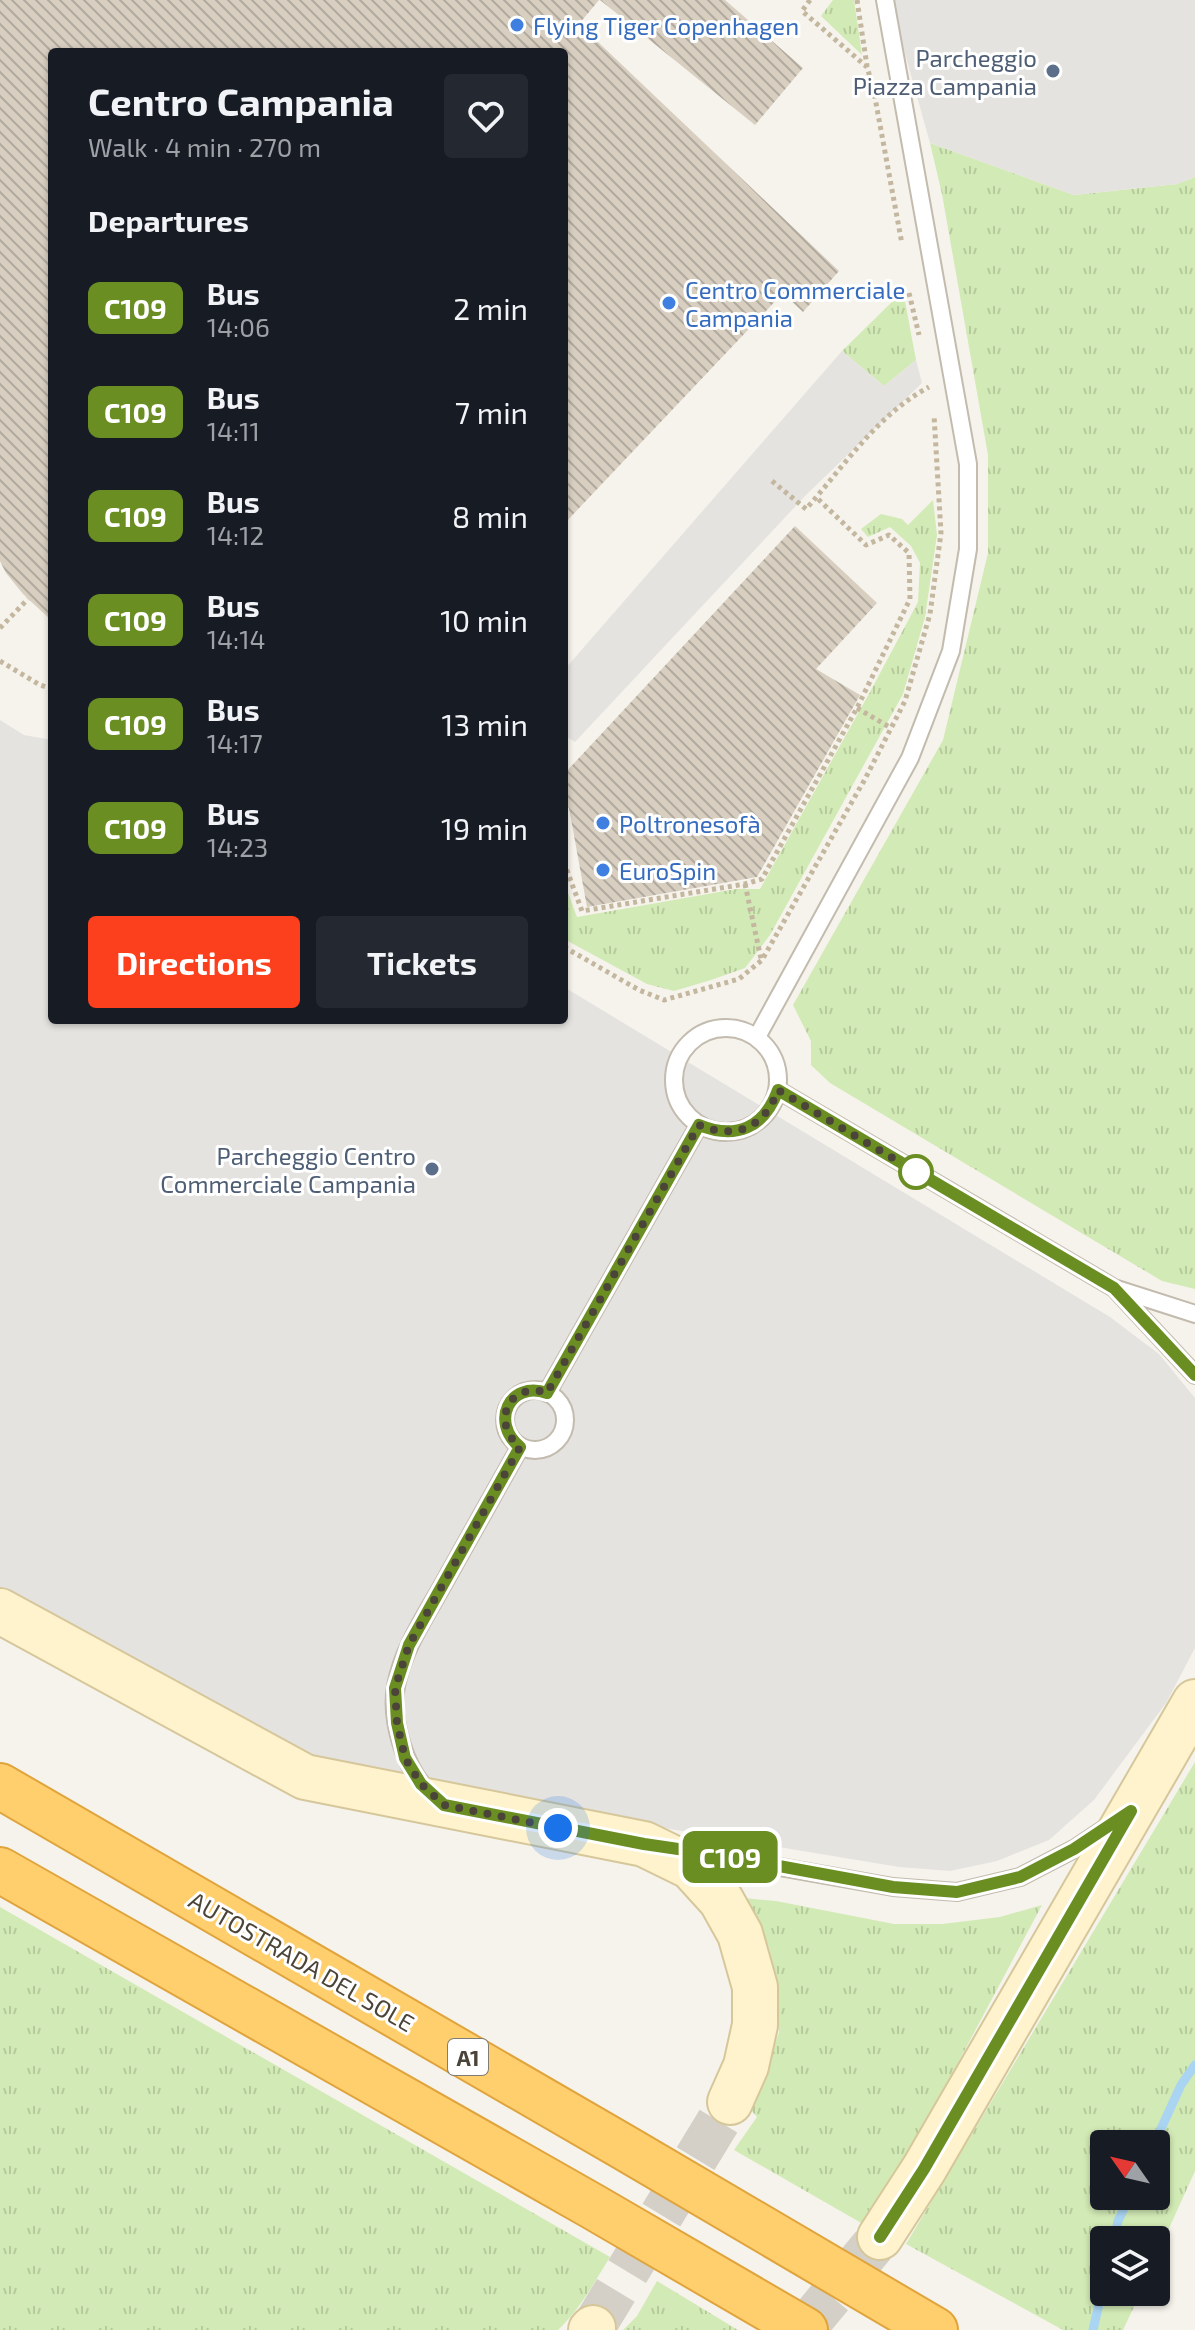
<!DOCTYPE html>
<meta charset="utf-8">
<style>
body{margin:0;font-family:"Exo 2",sans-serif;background:#242831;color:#f1f3f6;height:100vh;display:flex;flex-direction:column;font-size:30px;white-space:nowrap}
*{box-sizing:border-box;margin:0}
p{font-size:26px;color:#9ea1a6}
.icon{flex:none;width:44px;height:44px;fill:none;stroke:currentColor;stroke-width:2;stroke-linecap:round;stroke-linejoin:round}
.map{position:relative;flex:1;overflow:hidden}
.side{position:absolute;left:48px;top:48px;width:520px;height:976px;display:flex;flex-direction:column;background:#171b24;border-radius:8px;box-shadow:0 2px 6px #0004}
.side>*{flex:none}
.badge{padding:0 16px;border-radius:12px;font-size:28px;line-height:52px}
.needle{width:52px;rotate:304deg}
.buttons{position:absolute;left:1090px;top:2130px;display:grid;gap:16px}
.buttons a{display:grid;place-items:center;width:80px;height:80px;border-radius:8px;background:#171b24;box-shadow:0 2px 6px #0004;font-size:40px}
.you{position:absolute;width:40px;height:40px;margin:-20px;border:6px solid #fff;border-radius:50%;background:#1a73e8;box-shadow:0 0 0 12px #1a73e833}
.map>.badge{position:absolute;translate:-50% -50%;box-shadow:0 0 0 4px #fff}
h2{padding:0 40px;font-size:30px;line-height:72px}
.round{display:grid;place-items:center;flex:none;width:84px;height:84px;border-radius:8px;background:#242831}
.summary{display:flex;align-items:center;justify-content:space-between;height:136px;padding:0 40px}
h1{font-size:38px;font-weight:700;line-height:60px}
.primary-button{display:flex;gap:16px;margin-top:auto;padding:16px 40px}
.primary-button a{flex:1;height:92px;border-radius:8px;background:#fc3f1d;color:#fff;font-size:32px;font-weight:700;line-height:92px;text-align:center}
.primary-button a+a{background:#242831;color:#f1f3f6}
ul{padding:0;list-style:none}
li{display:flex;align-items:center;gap:24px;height:104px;padding:0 40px}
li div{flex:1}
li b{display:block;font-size:30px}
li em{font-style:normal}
li .badge{min-width:88px;font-weight:700;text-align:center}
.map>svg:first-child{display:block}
.grass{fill:url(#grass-tufts);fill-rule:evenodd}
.parking{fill:#e5e3e0}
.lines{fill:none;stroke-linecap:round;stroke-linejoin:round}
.stream{stroke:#a9d4f2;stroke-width:9}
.building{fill:url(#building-back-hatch)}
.secondary-tunnel{stroke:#d4d0c8;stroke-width:44;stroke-dasharray:44 22;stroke-linecap:butt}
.lane-casing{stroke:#c2bbae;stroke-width:20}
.secondary-casing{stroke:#d6c79b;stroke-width:48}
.highway-casing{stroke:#e0a43c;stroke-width:48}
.path{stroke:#c4b79f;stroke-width:5;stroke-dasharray:4 4;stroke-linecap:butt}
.lane{stroke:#fff;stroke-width:16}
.secondary{stroke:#fff3cd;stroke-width:44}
.highway{stroke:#ffcf6e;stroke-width:44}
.line-casing{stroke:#fff;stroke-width:18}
.line{stroke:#6b8e23;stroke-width:12}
.walk{stroke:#4b4439;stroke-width:8;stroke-dasharray:0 14.4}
.shop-dot{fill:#3f7fe0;stroke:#fff;stroke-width:3}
.service-dot{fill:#5c6f8a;stroke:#fff;stroke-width:3}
.stop-dot{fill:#fff;stroke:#6b8e23;stroke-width:4}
.labels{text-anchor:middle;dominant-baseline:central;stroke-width:6;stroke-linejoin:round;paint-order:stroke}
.shield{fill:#fff;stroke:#817c74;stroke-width:2}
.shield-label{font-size:22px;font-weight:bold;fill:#4b4439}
.shop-label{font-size:24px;fill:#366cbe;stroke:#fff;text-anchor:start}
.service-label{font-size:24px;fill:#4e5e75;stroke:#fff;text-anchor:end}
.street-label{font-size:24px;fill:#4b4439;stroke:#fff}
</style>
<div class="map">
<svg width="1195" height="2330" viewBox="0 0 1195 2330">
<defs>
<pattern id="grass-tufts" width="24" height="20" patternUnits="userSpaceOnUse" patternTransform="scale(2)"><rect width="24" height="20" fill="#d2eab5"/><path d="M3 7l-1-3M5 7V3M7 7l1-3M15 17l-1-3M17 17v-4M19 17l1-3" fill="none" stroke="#b6ca9c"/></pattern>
<pattern id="building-back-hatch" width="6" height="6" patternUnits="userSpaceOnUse" patternTransform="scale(2)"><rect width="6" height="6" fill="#d8cfc1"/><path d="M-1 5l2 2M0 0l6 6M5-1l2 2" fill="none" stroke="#b1aa9e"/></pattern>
</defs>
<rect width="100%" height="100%" fill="#f6f3ec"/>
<!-- grass -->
<g class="grass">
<polygon points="833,0 854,0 862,55 821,16"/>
<polygon points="930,143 1074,195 1177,184 1195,177 1195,1289 1162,1281 830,1083 811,1065 811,1041 793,1005 943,740 988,553 988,455 942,194"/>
<polygon points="897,297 905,301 916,360 884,386 842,351"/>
<polygon points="933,500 937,535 925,617 903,694 770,935 745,968 711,980 674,991 647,984 564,939 564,890 567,890 577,917 736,889 760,889 870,692 918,602 920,563 911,546 890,527 868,537 861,529 881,514 902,519 908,525"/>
<path d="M1195,1762V2171L1156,2257V2240H1104V2292H1141L1123,2330H1063L906,2244ZM1104,2144H1156V2196H1104Z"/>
<polygon points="744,1898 776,1901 894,1924 942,1924 1000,1917 1042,1905 870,2228 734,2150 757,2117 750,2109 763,2082 779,2032 777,1983 769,1948"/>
<path d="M0,1907L610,2257C594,2283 580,2309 558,2330H0Z"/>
<polygon points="657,2281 738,2330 623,2330 637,2316"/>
</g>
<!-- parking -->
<g class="parking">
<polygon points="890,0 1195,0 1195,177 1177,184 1074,195 930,143"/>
<polygon points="842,351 884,386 916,360 922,383 806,495 575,742 564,735 564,670"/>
<polygon points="0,720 24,735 52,740 52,1020 564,1020 564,987 1110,1317 1159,1354 1195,1398 1195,1648 1166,1703 1094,1800 1049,1840 997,1861 950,1871 899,1867 350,1776 0,1596"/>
</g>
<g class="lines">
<!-- stream -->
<g class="stream">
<polyline points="1154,2144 1181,2085 1195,2065"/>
<polyline points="1114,2240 1118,2221 1130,2196"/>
<polyline points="1093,2330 1104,2282"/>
</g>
</g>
<!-- building -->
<g class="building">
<polygon points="0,0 599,0 579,24 839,271 803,312 783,293 564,524 564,52 52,52 52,621 23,594 6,573 0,561"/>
<polygon points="600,0 725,0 803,68 755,125"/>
<polygon points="795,526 877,603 816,669 860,695 757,877 587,907 569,808 564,804 564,774"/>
</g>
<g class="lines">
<!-- secondary-tunnel -->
<g class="secondary-tunnel">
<polyline points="593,2328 730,2102"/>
<polyline points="803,2330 880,2237"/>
</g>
<!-- lane casing -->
<g class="lane-casing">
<g id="lane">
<circle cx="726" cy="1080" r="52"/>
<polyline points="757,1037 910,758 951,651 968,549 968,464 885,0"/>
<polyline points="778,1090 1114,1288 1195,1314"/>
<polyline points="1117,1291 1195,1375"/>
<circle cx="535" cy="1420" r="30"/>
<polyline points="547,1393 699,1125"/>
<path d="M430,1793C405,1770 390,1720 396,1686C403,1648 427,1614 445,1581C470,1536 495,1492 520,1447"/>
<polyline points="689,1851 893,1887 957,1892 1020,1877 1074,1849 1107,1827"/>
</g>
</g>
<!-- secondary casing -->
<g class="secondary-casing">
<g id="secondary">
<polyline points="0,1611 305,1777 644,1844 691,1867 721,1900 740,1934 755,1987 755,2025 746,2066 730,2102"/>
<polyline points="880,2237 924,2169 1195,1702"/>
<polyline points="591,2330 593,2328"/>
</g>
</g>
<!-- highway casing -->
<g class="highway-casing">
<g id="highway">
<polyline points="0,1786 627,2149 935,2330"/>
<polyline points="0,1870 592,2206 805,2330"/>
</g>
</g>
<!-- path -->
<g class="path">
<polyline points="810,0 802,11 867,67 873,87 902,244"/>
<polyline points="857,0 867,66"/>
<polyline points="909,293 919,335"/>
<path d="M772,481L806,509C844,466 878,414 929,387"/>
<polyline points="0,628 28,599"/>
<polyline points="0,661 40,685 52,689"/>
<polyline points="857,708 891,728"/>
<polyline points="564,862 582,911 745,884 762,879 857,708 910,599 909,553 889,535 866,545 816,497"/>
<polyline points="745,884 761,959"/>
<polyline points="564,947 639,990 664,1000 739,979 762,960 865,779 905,701 930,614 941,533 934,415"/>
</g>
<!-- lane -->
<use href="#lane" class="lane"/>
<!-- secondary -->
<use href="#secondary" class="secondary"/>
<!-- highway -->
<use href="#highway" class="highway"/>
</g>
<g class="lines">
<!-- line casing -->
<g class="line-casing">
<path id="line" d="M880,2237L924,2169L1131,1811L1074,1849L1020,1877L957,1892L893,1887L719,1855L644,1844L444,1805L421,1784L405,1758L397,1723L395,1688L409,1645L520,1447C490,1423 509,1380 547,1393L699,1125C736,1140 764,1128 778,1090L1114,1288L1195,1375"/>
</g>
<!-- line -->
<use href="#line" class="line"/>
<!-- walk -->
<path class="walk" d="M558,1828L444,1805L421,1784L405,1758L397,1723L395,1688L409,1645L520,1447C490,1423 509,1380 547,1393L699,1125C736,1140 764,1128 778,1090L916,1172"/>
</g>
<!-- markers -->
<g class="shop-dot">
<circle cx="517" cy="25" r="8"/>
<circle cx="669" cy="303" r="8"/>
<circle cx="603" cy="823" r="8"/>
<circle cx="603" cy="870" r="8"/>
</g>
<g class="service-dot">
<circle cx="1053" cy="71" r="8"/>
<circle cx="432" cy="1169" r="8"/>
</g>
<circle class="stop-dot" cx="916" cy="1172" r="16"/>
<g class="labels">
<!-- shield labels -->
<rect class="shield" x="448" y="2039" width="40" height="36" rx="6"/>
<g class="shield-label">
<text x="468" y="2057">A1</text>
</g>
<!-- shop labels -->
<g class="shop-label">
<text x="533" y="25">Flying Tiger Copenhagen</text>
<text x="685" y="289">Centro Commerciale<tspan x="685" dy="28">Campania</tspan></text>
<text x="619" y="823">Poltronesofà</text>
<text x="619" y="870">EuroSpin</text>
</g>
<!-- service labels -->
<g class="service-label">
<text x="1037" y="57">Parcheggio<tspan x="1037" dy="28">Piazza Campania</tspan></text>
<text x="416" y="1155">Parcheggio Centro<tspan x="416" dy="28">Commerciale Campania</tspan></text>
</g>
<!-- street labels -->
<g class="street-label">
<text transform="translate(302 1961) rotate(30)">AUTOSTRADA DEL SOLE</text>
</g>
</g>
</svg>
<div class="buttons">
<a><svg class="needle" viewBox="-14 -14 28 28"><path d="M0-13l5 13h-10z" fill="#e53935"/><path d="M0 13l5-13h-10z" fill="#9ea1a6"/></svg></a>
<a><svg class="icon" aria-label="layers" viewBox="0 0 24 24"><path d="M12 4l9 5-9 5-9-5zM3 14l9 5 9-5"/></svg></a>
</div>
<div class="you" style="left:558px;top:1828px"></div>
<b class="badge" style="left:730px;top:1857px;background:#6b8e23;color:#fff">C109</b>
<section class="side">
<div class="summary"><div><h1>Centro Campania</h1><p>Walk · 4 min · 270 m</p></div><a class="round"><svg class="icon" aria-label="heart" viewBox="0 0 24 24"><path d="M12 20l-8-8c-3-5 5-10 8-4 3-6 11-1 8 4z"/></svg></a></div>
<h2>Departures</h2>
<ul>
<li><span class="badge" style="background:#6b8e23;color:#fff">C109</span><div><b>Bus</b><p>14:06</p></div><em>2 min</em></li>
<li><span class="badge" style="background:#6b8e23;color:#fff">C109</span><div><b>Bus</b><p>14:11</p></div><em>7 min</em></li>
<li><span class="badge" style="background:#6b8e23;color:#fff">C109</span><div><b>Bus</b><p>14:12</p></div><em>8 min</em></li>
<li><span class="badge" style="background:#6b8e23;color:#fff">C109</span><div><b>Bus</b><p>14:14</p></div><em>10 min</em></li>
<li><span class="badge" style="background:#6b8e23;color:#fff">C109</span><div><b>Bus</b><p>14:17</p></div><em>13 min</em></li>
<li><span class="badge" style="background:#6b8e23;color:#fff">C109</span><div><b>Bus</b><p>14:23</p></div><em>19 min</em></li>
</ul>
<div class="primary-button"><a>Directions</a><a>Tickets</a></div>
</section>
</div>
